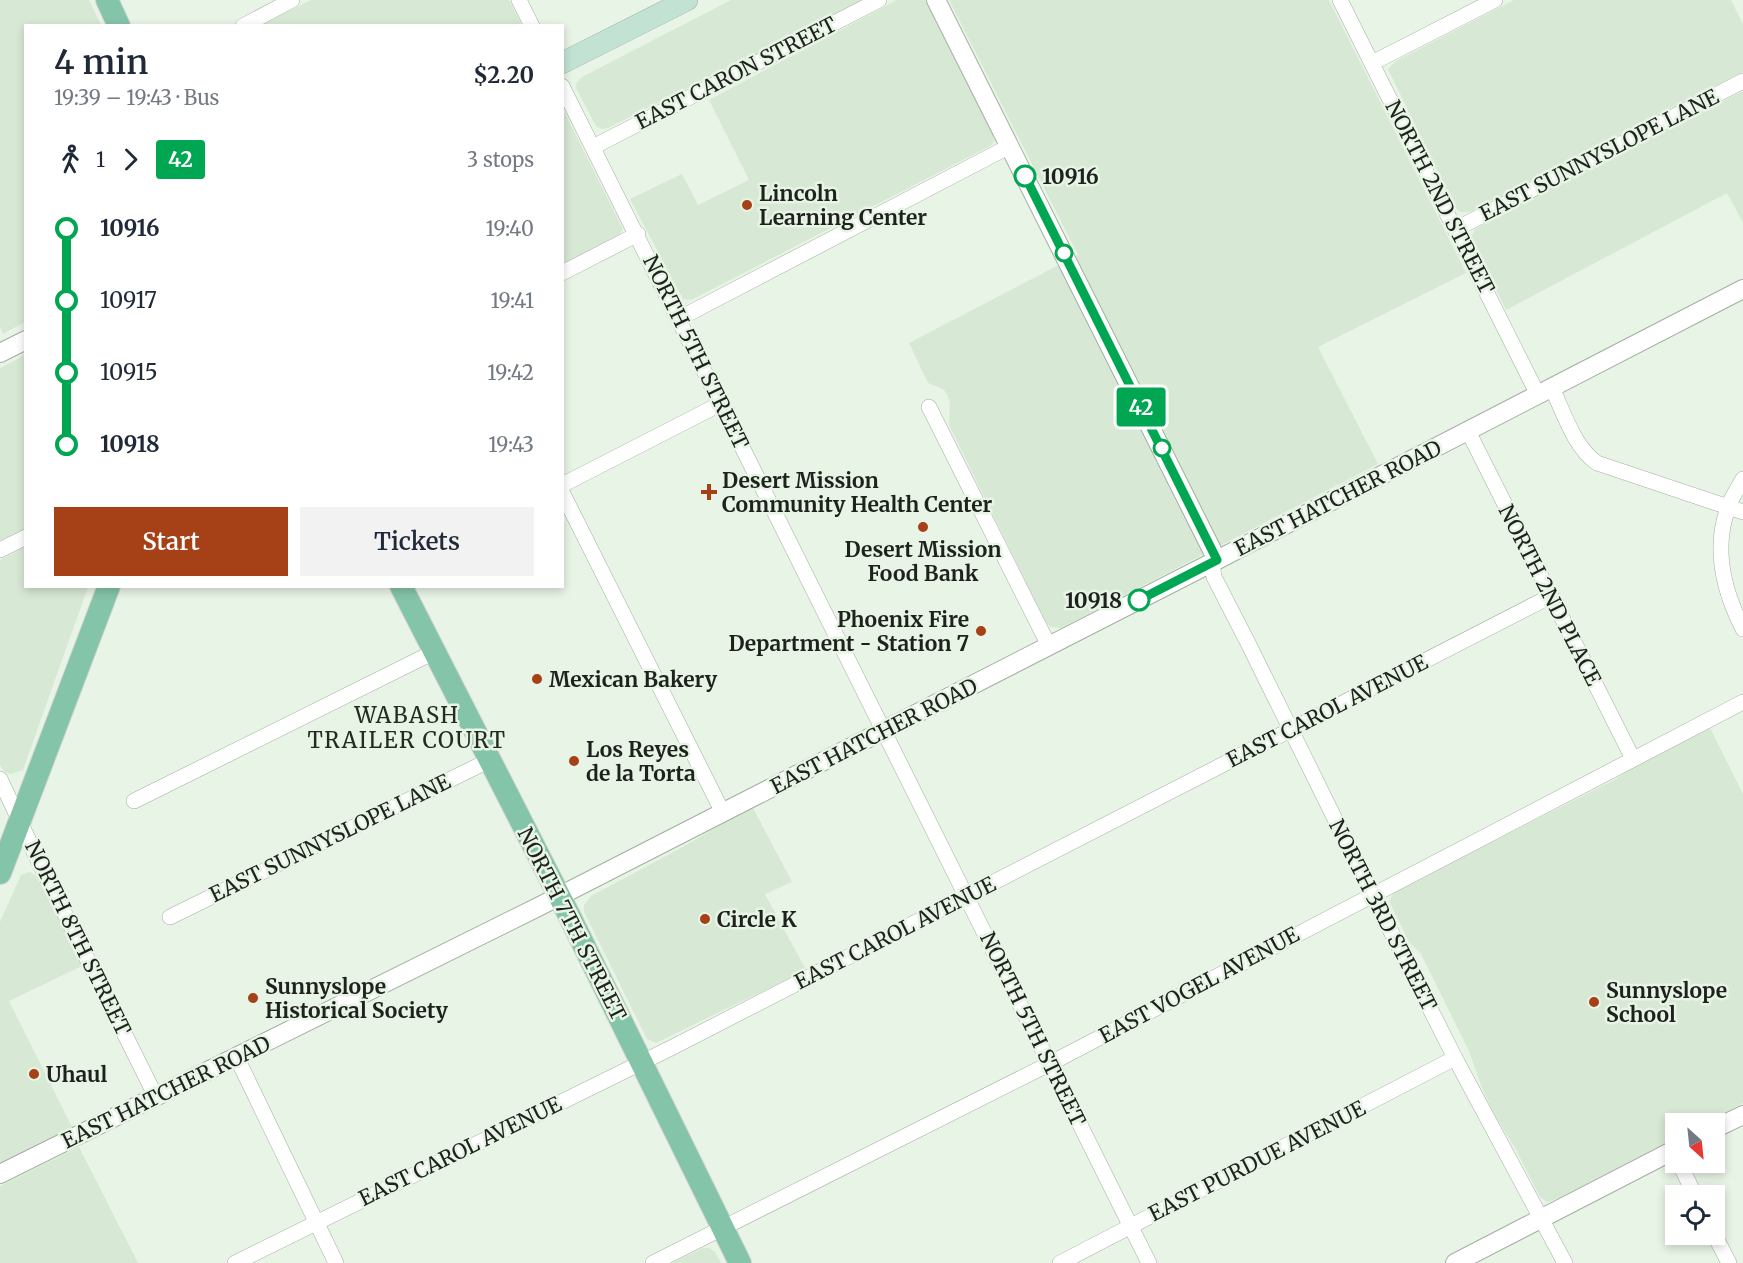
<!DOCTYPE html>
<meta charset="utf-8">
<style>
body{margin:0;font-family:Merriweather,serif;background:#f2f2f3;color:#1f2937;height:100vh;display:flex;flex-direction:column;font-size:22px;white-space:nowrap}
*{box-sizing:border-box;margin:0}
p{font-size:20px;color:#747a83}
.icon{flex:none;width:33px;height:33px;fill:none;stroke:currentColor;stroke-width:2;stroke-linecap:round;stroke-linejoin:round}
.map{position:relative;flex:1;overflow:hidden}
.details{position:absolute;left:24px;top:24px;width:540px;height:564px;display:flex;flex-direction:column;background:#fff;border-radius:0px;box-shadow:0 3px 9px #0003}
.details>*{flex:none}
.badge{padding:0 12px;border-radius:4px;font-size:21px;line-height:39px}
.needle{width:39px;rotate:153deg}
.buttons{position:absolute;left:1665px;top:1113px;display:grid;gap:12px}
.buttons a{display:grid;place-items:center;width:60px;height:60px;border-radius:0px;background:#fff;box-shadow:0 3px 9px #0003;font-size:30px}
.map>.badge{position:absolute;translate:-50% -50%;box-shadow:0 0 0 3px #fff}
.legs{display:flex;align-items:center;gap:9px;height:66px;padding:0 30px;font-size:20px}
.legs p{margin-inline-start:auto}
.head{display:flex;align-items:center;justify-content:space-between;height:102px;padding:0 30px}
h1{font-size:33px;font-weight:600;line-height:45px}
.action{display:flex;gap:12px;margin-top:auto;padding:12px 30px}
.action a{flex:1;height:69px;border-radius:0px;background:#a64016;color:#fff;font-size:24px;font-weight:600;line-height:69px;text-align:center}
.action a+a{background:#f2f2f3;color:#1f2937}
ul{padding:0 30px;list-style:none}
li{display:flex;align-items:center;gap:21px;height:72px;font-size:22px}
li i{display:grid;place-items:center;width:9px;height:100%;margin:0 8px;background:currentColor}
li i::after{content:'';width:15px;height:15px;margin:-8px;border:4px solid;border-radius:50%;background:#fff}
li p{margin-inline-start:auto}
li:first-child i{background:linear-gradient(#0000 50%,currentColor 0)}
li:last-child i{background:linear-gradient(currentColor 50%,#0000 0)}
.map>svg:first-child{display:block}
.built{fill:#d7e9d4}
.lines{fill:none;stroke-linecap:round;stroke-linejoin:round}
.minor-casing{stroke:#a3afa1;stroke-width:16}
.tertiary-casing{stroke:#a3afa1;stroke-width:20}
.secondary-casing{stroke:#a3afa1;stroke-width:22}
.primary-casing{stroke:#d2d3d2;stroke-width:24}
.minor{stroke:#fff;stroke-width:15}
.tertiary{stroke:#fff;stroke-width:18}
.secondary{stroke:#c2e2d4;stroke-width:21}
.primary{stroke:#84c4a9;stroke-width:22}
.line-1-casing{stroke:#fff;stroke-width:14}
.line-1{stroke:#00a651;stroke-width:9}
.stop-1-dot{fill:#fff;stroke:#00a651;stroke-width:3}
.poi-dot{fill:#a64016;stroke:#e8f4e6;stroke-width:2}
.labels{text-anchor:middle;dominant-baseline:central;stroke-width:5;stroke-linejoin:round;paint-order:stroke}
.street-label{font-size:21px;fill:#1e221d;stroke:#e8f4e6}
.stop-label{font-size:21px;font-weight:bold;fill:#1e221d;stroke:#e8f4e6;text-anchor:start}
.poi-label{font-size:21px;font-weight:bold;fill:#1e221d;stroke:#e8f4e6;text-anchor:start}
.neighbourhood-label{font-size:22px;letter-spacing:1.5px;fill:#222c21;stroke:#e8f4e6}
</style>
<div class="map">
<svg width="1743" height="1263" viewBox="0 0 1743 1263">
<rect width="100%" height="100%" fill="#e8f4e6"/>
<!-- built -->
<g class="built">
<polygon points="0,0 89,0 101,25 26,26 25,322 3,334 0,327"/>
<polygon points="311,0 509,0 522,25 260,25"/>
<polygon points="731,0 864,0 608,128 602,129 596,126 576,88 577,82 582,77"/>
<polygon points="897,0 925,0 927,4 993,135 994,141 992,145 691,300 683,299 630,199 682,174 698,205 749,180 709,100"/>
<polygon points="949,0 1329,0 1466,273 1318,347 1378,464 1061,628 1050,627 1046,623 949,425 950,403 947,394 943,389 928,383 909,343 1078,255"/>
<polygon points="1514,0 1731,0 1743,24 1743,72 1470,212 1460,212 1454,206 1388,69 1396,61"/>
<polygon points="1743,91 1743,223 1727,193 1506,310 1471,238 1475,229"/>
<polygon points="562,107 623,229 618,237 562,265"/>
<polygon points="25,355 25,528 0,541 0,368"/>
<polygon points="25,547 26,586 88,587 23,770 11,774 5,772 0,765 0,560"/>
<polygon points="1710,728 1743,794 1743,1103 1703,1123 1676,1124 1675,1138 1557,1199 1547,1202 1540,1197 1515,1148 1494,1114 1482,1088 1469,1051 1421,954 1409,942 1389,901 1394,892 1616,779 1642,761"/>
<polygon points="752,806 792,882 765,894 806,970 656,1043 647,1039 584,912 584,905 591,896 681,848"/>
<polygon points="30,872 38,877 82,966 9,1001 72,1127 0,1163 0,922 21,875"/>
<polygon points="79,1147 138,1263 0,1263 0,1186"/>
<polygon points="703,1248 709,1248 715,1252 721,1263 672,1263"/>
</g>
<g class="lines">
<!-- minor casing -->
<g class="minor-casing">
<g id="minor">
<polyline points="519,0 532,26"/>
<polyline points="1340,0 1538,395"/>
<polyline points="243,26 292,0"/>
<polyline points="1372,63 1495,0"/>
<path d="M562,86C761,477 953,871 1149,1263"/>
<polyline points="593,147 879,0"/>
<polyline points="1456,229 1743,81"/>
<polyline points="562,273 638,234"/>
<polyline points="680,318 1010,146"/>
<path d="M1552,388C1564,413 1574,447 1597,463L1743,512"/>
<polyline points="929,407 1049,646"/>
<polyline points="1468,431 1633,759"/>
<path d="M1743,479C1738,488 1731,498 1728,508C1713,549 1724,592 1743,629"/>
<polyline points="562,485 722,403"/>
<polyline points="562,492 723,813"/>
<polyline points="0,550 26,537"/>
<polyline points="1212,563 1214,577 1248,643 1372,894 1455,1058 1565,1263"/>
<polyline points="0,779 35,854 156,1097"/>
<polyline points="134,801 434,652"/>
<polyline points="170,917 490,760"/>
<polyline points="237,1058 336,1263"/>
<polyline points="1679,1162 1695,1196"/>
<polyline points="1714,1234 1729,1263"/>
<polyline points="235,1263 671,1048 1551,596"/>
<polyline points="653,1263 1049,1064 1743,702"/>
<polyline points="1060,1263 1455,1058"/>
</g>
</g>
<!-- tertiary casing -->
<g class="tertiary-casing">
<g id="tertiary">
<polyline points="936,0 1217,560"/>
<polyline points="0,353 26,340"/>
<polyline points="1714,1129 1743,1115"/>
<polyline points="0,1174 538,907 1217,560 1743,289"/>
<polyline points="1455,1263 1676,1149"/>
</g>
</g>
<!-- secondary casing -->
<g class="secondary-casing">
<polyline id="secondary" points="562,63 687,0"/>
</g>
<!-- primary casing -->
<g class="primary-casing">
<g id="primary">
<polyline points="107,0 119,26"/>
<polyline points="401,586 569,915 740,1263"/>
<polyline points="0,873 109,586"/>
</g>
</g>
<!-- minor -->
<use href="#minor" class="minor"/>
<!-- tertiary -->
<use href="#tertiary" class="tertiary"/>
<!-- secondary -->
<use href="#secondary" class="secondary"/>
<!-- primary -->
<use href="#primary" class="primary"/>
</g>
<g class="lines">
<!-- line-1 casing -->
<g class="line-1-casing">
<polyline id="line-1" points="1025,176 1217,560 1139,600"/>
</g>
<!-- line-1 -->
<use href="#line-1" class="line-1"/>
</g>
<!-- markers -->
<g class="stop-1-dot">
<circle cx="1025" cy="176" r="10"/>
<circle cx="1064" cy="253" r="8"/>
<circle cx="1162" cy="448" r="8"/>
<circle cx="1139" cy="600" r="10"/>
</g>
<g class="poi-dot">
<circle cx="747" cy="205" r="6"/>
<path d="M706 483h6v6h6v6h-6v6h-6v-6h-6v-6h6z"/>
<circle cx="923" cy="527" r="6"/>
<circle cx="981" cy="631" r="6"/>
<circle cx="537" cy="679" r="6"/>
<circle cx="574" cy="761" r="6"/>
<circle cx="705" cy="919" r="6"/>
<circle cx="253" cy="998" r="6"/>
<circle cx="1594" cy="1002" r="6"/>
<circle cx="34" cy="1074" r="6"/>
</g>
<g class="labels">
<!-- street labels -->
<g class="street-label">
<text transform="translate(736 73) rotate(-27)">EAST CARON STREET</text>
<text transform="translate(1599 155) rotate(-27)">EAST SUNNYSLOPE LANE</text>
<text transform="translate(1440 197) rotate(63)">NORTH 2ND STREET</text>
<text transform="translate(696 352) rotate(64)">NORTH 5TH STREET</text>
<text transform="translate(1338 498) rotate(-27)">EAST HATCHER ROAD</text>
<text transform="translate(1550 595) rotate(63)">NORTH 2ND PLACE</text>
<text transform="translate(1327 711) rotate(-27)">EAST CAROL AVENUE</text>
<text transform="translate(874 736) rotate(-27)">EAST HATCHER ROAD</text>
<text transform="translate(330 838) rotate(-26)">EAST SUNNYSLOPE LANE</text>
<text transform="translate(1383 915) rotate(63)">NORTH 3RD STREET</text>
<text transform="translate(572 924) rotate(63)">NORTH 7TH STREET</text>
<text transform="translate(895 933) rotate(-27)">EAST CAROL AVENUE</text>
<text transform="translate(78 938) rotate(64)">NORTH 8TH STREET</text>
<text transform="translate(1199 985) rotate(-28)">EAST VOGEL AVENUE</text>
<text transform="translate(1033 1029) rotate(64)">NORTH 5TH STREET</text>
<text transform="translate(166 1092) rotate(-26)">EAST HATCHER ROAD</text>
<text transform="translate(460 1151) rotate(-26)">EAST CAROL AVENUE</text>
<text transform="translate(1257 1161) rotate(-27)">EAST PURDUE AVENUE</text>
</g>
<!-- stop labels -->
<g class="stop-label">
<text x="1042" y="176">10916</text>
<text x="1122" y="600" text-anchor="end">10918</text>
</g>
<!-- poi labels -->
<g class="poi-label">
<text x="759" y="193">Lincoln<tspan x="759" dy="24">Learning Center</tspan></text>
<text x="722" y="480">Desert Mission<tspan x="722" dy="24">Community Health Center</tspan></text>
<text x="923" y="549" text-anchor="middle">Desert Mission<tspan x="923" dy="24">Food Bank</tspan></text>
<text x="969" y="619" text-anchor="end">Phoenix Fire<tspan x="969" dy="24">Department - Station 7</tspan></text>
<text x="549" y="679">Mexican Bakery</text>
<text x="586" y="749">Los Reyes<tspan x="586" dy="24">de la Torta</tspan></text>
<text x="717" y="919">Circle K</text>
<text x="265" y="986">Sunnyslope<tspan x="265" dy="24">Historical Society</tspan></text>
<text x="1606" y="990">Sunnyslope<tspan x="1606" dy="24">School</tspan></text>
<text x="46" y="1074">Uhaul</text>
</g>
<!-- neighbourhood labels -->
<g class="neighbourhood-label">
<text x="407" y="715">WABASH<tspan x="407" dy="25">TRAILER COURT</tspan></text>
</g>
</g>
</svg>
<div class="buttons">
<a><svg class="needle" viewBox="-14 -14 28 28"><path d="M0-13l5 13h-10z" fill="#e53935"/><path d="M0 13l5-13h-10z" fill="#747a83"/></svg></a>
<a><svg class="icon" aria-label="locate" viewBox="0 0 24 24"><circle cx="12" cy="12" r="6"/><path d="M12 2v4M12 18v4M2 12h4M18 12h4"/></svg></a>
</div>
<b class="badge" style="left:1141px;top:407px;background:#00a651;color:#fff">42</b>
<section class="details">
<div class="head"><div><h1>4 min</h1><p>19:39 – 19:43 · Bus</p></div><b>$2.20</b></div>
<div class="legs"><svg class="icon" aria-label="walk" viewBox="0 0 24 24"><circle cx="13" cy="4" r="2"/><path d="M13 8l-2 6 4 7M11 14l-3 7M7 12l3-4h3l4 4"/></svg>1<svg class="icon" aria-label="forward" viewBox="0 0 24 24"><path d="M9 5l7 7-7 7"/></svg><b class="badge" style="background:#00a651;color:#fff">42</b><p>3 stops</p></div>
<ul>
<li><i style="color:#00a651"></i><b>10916</b><p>19:40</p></li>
<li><i style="color:#00a651"></i><span>10917</span><p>19:41</p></li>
<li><i style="color:#00a651"></i><span>10915</span><p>19:42</p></li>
<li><i style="color:#00a651"></i><b>10918</b><p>19:43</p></li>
</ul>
<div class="action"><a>Start</a><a>Tickets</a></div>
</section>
</div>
